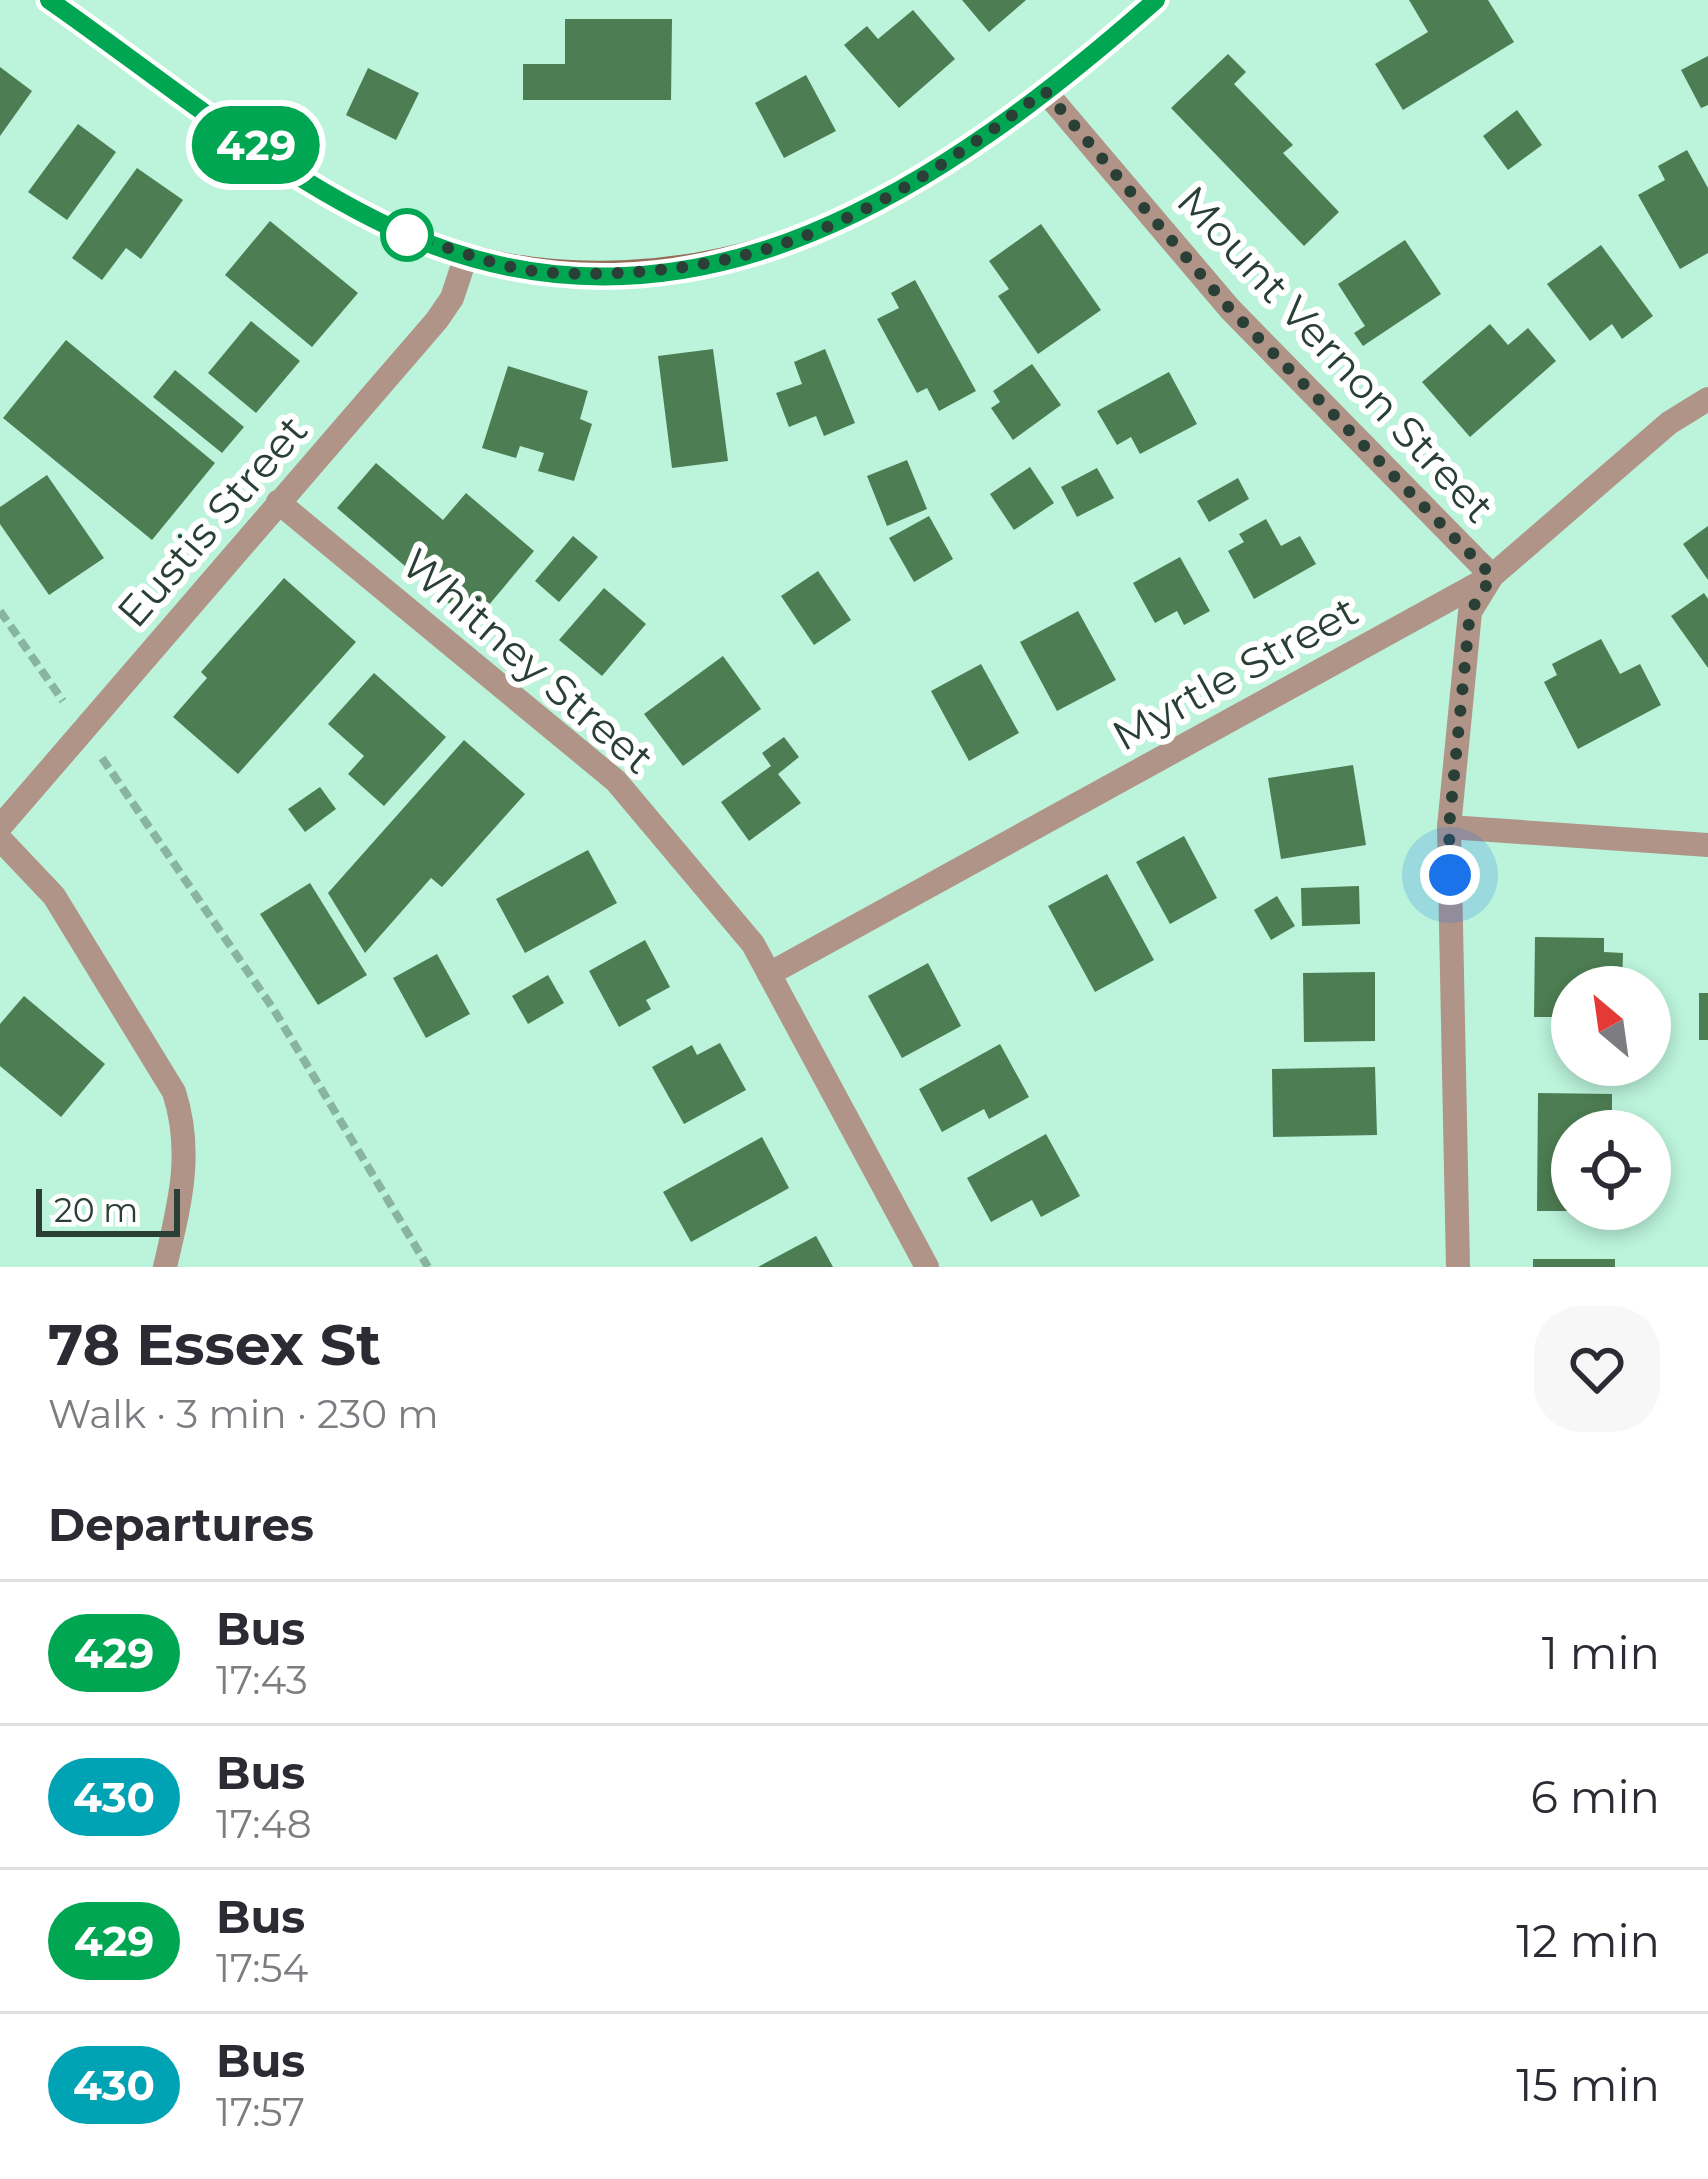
<!DOCTYPE html>
<meta charset="utf-8">
<style>
body{margin:0;font-family:Montserrat,sans-serif;background:#f7f7f7;color:#2b2b33;height:100vh;display:flex;flex-direction:column;font-size:45px;white-space:nowrap}
*{box-sizing:border-box;margin:0}
p{font-size:39px;color:#7c7c81}
.icon{flex:none;width:66px;height:66px;fill:none;stroke:currentColor;stroke-width:2;stroke-linecap:round;stroke-linejoin:round}
.map{position:relative;height:1267px;overflow:hidden}
.drawer{display:flex;flex-direction:column;background:#fff;flex:1}
.drawer>*{flex:none}
.badge{padding:0 24px;border-radius:39px;font-size:42px;line-height:78px}
.needle{width:78px;rotate:331deg}
.fabs{position:absolute;left:1551px;top:966px;display:grid;gap:24px}
.fabs a{display:grid;place-items:center;width:120px;height:120px;border-radius:50%;background:#fff;box-shadow:0 6px 18px #0003;font-size:60px}
.scale{position:absolute;left:36px;bottom:30px;width:144px;box-sizing:border-box;padding-left:12px;border:6px solid #2a4037;border-top:0;font-size:33px;line-height:42px;white-space:nowrap;color:#2a4037;-webkit-text-stroke:9px #fff;paint-order:stroke}
.you{position:absolute;width:60px;height:60px;margin:-30px;border:9px solid #fff;border-radius:50%;background:#1a73e8;box-shadow:0 0 0 18px #1a73e833}
.map>.badge{position:absolute;translate:-50% -50%;box-shadow:0 0 0 6px #fff}
h2{padding:0 48px;font-size:45px;line-height:108px}
.round{display:grid;place-items:center;flex:none;width:126px;height:126px;border-radius:48px;background:#f7f7f7}
.head{display:flex;align-items:center;justify-content:space-between;height:204px;padding:0 48px}
h1{font-size:57px;font-weight:700;line-height:90px}
ul{padding:0;list-style:none}
li{display:flex;align-items:center;gap:36px;height:144px;padding:0 48px;border-top:3px solid #e1e1e2}
li div{flex:1}
li b{display:block;font-size:45px}
li em{font-style:normal}
li .badge{min-width:132px;font-weight:700;text-align:center}
.map>svg:first-child{display:block}
.building{fill:#4d7d52}
.lines{fill:none;stroke-linecap:round;stroke-linejoin:round}
.path{stroke:#88b4a1;stroke-width:8;stroke-dasharray:12 6;stroke-linecap:butt}
.street{stroke:#b09487;stroke-width:24}
.secondary{stroke:#956d5a;stroke-width:24}
.line-casing{stroke:#fff;stroke-width:27}
.line{stroke:#00a651;stroke-width:18}
.walk{stroke:#2a4037;stroke-width:12;stroke-dasharray:0 21.6}
.stop-dot{fill:#fff;stroke:#00a651;stroke-width:6}
.labels{text-anchor:middle;dominant-baseline:central;stroke-width:12;stroke-linejoin:round;paint-order:stroke}
.street-label{font-size:42px;fill:#2a4037;stroke:#fff}
</style>
<div class="map">
<svg width="1708" height="1267" viewBox="0 0 1708 1267">
<rect width="100%" height="100%" fill="#bbf3db"/>
<!-- building -->
<g class="building">
<polygon points="962,0 1026,0 989,32"/>
<polygon points="1409,0 1488,0 1514,42 1403,110 1375,64 1428,32"/>
<polygon points="913,10 955,59 899,108 844,45 867,26 878,39"/>
<polygon points="565,19 672,19 671,100 523,100 523,64 565,64"/>
<polygon points="1228,54 1246,72 1234,84 1293,145 1283,153 1339,212 1304,246 1171,108"/>
<polygon points="1708,56 1708,105 1701,108 1681,70"/>
<polygon points="0,67 32,91 0,136"/>
<polygon points="368,68 419,93 396,140 346,115"/>
<polygon points="806,75 836,131 784,158 755,103"/>
<polygon points="1517,110 1542,145 1508,170 1483,136"/>
<polygon points="78,124 116,152 67,220 28,192"/>
<polygon points="1687,150 1708,188 1708,253 1680,269 1638,195 1665,180 1658,166"/>
<polygon points="137,168 183,200 141,259 126,248 102,280 72,258"/>
<polygon points="270,221 358,293 312,347 225,275"/>
<polygon points="1041,224 1101,310 1038,354 998,296 1009,289 989,261"/>
<polygon points="1405,240 1441,294 1363,346 1354,333 1365,326 1338,284"/>
<polygon points="1601,245 1653,316 1622,339 1612,324 1590,341 1547,284"/>
<polygon points="915,280 976,391 939,411 927,388 917,393 877,319 899,308 891,293"/>
<polygon points="251,321 300,361 256,413 208,373"/>
<polygon points="1490,324 1508,345 1528,328 1556,361 1470,437 1422,382"/>
<polygon points="66,340 215,463 152,540 3,418"/>
<polygon points="713,349 728,461 672,468 658,356"/>
<polygon points="825,349 855,423 824,436 816,416 789,427 776,393 802,384 794,362"/>
<polygon points="1032,364 1061,405 1013,440 991,408 1000,402 993,391"/>
<polygon points="508,366 588,391 580,419 592,424 574,481 538,471 544,453 520,446 516,458 482,448"/>
<polygon points="175,370 244,427 222,453 153,397"/>
<polygon points="1169,372 1197,424 1140,454 1131,437 1117,445 1097,411"/>
<polygon points="907,460 927,509 887,526 867,476"/>
<polygon points="376,463 443,520 466,493 534,551 473,624 337,508"/>
<polygon points="1030,467 1054,503 1014,530 990,494"/>
<polygon points="1097,468 1114,498 1077,517 1061,487"/>
<polygon points="47,475 104,558 49,595 0,524 0,507"/>
<polygon points="1238,478 1249,499 1209,522 1197,501"/>
<polygon points="929,516 953,559 914,582 889,538"/>
<polygon points="1266,519 1281,546 1300,536 1316,564 1254,599 1228,551 1244,542 1239,534"/>
<polygon points="1708,526 1708,580 1683,544"/>
<polygon points="573,536 598,557 559,602 535,581"/>
<polygon points="1180,557 1210,611 1184,625 1177,611 1155,623 1133,583"/>
<polygon points="818,571 851,620 814,645 781,596"/>
<polygon points="284,578 356,642 238,774 173,717 207,678 201,672"/>
<polygon points="604,588 646,624 602,676 559,640"/>
<polygon points="1704,593 1708,599 1708,668 1671,616"/>
<polygon points="1078,611 1116,680 1057,711 1020,642"/>
<polygon points="1601,639 1620,674 1640,664 1661,705 1578,749 1544,682 1557,675 1552,664"/>
<polygon points="723,656 761,709 683,766 644,714"/>
<polygon points="981,664 1019,733 969,761 931,691"/>
<polygon points="374,673 446,737 384,806 348,774 364,756 328,724"/>
<polygon points="784,737 799,757 778,774 801,803 749,841 721,802 771,766 762,753"/>
<polygon points="464,740 525,794 442,887 431,878 365,953 328,893"/>
<polygon points="1353,765 1366,845 1281,859 1268,778"/>
<polygon points="320,787 336,809 305,832 288,809"/>
<polygon points="1184,836 1217,898 1170,924 1136,862"/>
<polygon points="588,850 617,903 525,953 496,899"/>
<polygon points="1107,874 1154,960 1095,992 1048,906"/>
<polygon points="310,883 367,975 318,1005 260,914"/>
<polygon points="1359,886 1360,924 1302,926 1301,888"/>
<polygon points="1277,896 1295,926 1271,940 1254,910"/>
<polygon points="1535,937 1604,938 1604,952 1623,953 1622,987 1572,987 1572,1017 1534,1017"/>
<polygon points="645,940 670,987 646,1000 651,1009 619,1027 589,971"/>
<polygon points="437,954 470,1014 426,1038 393,978"/>
<polygon points="928,963 961,1026 902,1058 868,996"/>
<polygon points="1375,972 1375,1041 1304,1042 1303,973"/>
<polygon points="548,975 564,1003 528,1024 512,996"/>
<rect x="1699" y="993" width="9" height="47"/>
<polygon points="24,996 105,1064 61,1117 0,1066 0,1024"/>
<polygon points="720,1043 746,1090 684,1124 652,1067 692,1045 697,1055"/>
<polygon points="1000,1044 1029,1097 989,1119 984,1109 942,1132 919,1089"/>
<polygon points="1375,1067 1377,1135 1273,1137 1272,1069"/>
<polygon points="1538,1093 1612,1094 1612,1131 1572,1131 1572,1211 1537,1211"/>
<polygon points="1046,1134 1080,1196 1041,1217 1032,1200 991,1222 967,1178"/>
<polygon points="762,1137 789,1188 691,1242 663,1192"/>
<polygon points="816,1236 833,1267 758,1267"/>
<rect x="1533" y="1259" width="82" height="8"/>
</g>
<g class="lines">
<!-- path -->
<g class="path">
<polyline points="0,611 63,701"/>
<polyline points="102,758 274,1010 428,1267"/>
</g>
<!-- street -->
<g class="street">
<polyline points="1045,91 1230,309 1492,576 1470,612 1449,827 1458,1267"/>
<polyline points="278,502 616,781 753,944 927,1267"/>
<polyline points="0,827 437,320 452,298 466,256"/>
<polyline points="1449,827 1708,845"/>
<path d="M0,839L54,896L174,1092C194,1154 179,1206 165,1267"/>
<polyline points="769,974 1492,576 1669,423 1708,399"/>
</g>
<!-- secondary -->
<path class="secondary" d="M49,0C163,80 277,178 405,234C476,265 550,276 627,272C843,262 999,136 1156,0"/>
</g>
<g class="lines">
<!-- line casing -->
<g class="line-casing">
<path id="line" d="M49,0C164,80 277,177 405,234C694,360 947,184 1156,0"/>
</g>
<!-- line -->
<use href="#line" class="line"/>
<!-- walk -->
<path class="walk" d="M407,235C442,245 482,261 520,269C563,276 607,274 649,271C812,257 918,186 1045,91L1230,309L1492,576L1470,612L1449,827L1450,875"/>
</g>
<!-- markers -->
<circle class="stop-dot" cx="407" cy="235" r="24"/>
<g class="labels">
<!-- street labels -->
<g class="street-label">
<text transform="translate(1336 354) rotate(47)">Mount Vernon Street</text>
<text transform="translate(212 521) rotate(-49)">Eustis Street</text>
<text transform="translate(528 661) rotate(41)">Whitney Street</text>
<text transform="translate(1235 673) rotate(-29)">Myrtle Street</text>
</g>
</g>
</svg>
<div class="fabs">
<a><svg class="needle" viewBox="-14 -14 28 28"><path d="M0-13l5 13h-10z" fill="#e53935"/><path d="M0 13l5-13h-10z" fill="#7c7c81"/></svg></a>
<a><svg class="icon" aria-label="locate" viewBox="0 0 24 24"><circle cx="12" cy="12" r="6"/><path d="M12 2v4M12 18v4M2 12h4M18 12h4"/></svg></a>
</div>
<div class="scale">20 m</div>
<div class="you" style="left:1450px;top:875px"></div>
<b class="badge" style="left:256px;top:145px;background:#00a651;color:#fff">429</b>
</div>
<section class="drawer">
<div class="head"><div><h1>78 Essex St</h1><p>Walk · 3 min · 230 m</p></div><a class="round"><svg class="icon" aria-label="heart" viewBox="0 0 24 24"><path d="M12 20l-8-8c-3-5 5-10 8-4 3-6 11-1 8 4z"/></svg></a></div>
<h2>Departures</h2>
<ul>
<li><span class="badge" style="background:#00a651;color:#fff">429</span><div><b>Bus</b><p>17:43</p></div><em>1 min</em></li>
<li><span class="badge" style="background:#00a3b4;color:#fff">430</span><div><b>Bus</b><p>17:48</p></div><em>6 min</em></li>
<li><span class="badge" style="background:#00a651;color:#fff">429</span><div><b>Bus</b><p>17:54</p></div><em>12 min</em></li>
<li><span class="badge" style="background:#00a3b4;color:#fff">430</span><div><b>Bus</b><p>17:57</p></div><em>15 min</em></li>
</ul>
</section>
